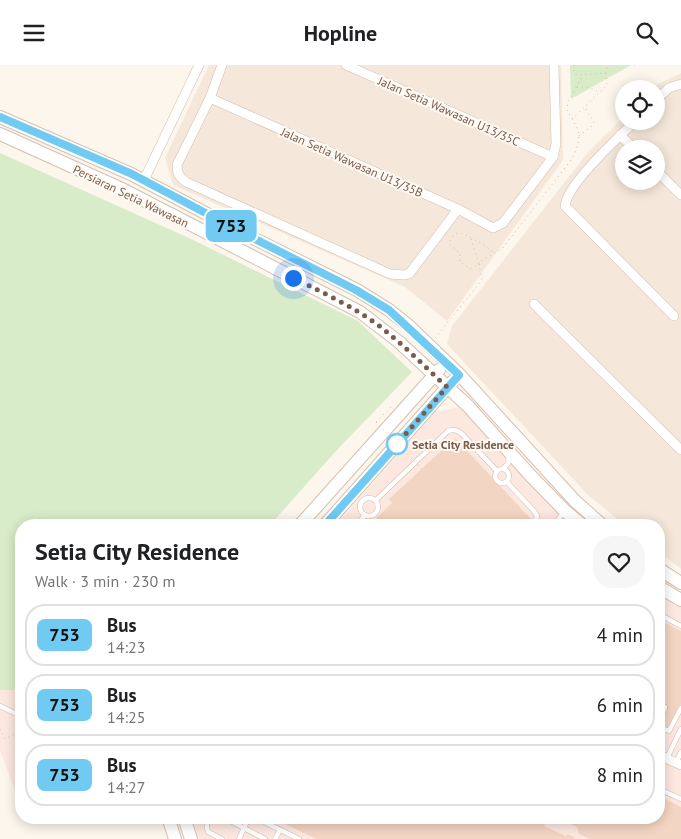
<!DOCTYPE html>
<meta charset="utf-8">
<style>
body{margin:0;font-family:"PT Sans",sans-serif;background:#f6f6f6;color:#202124;height:100vh;display:flex;flex-direction:column;font-size:19px;white-space:nowrap}
*{box-sizing:border-box;margin:0}
p{font-size:16px;color:#757577}
.icon{flex:none;width:28px;height:28px;fill:none;stroke:currentColor;stroke-width:2;stroke-linecap:round;stroke-linejoin:round}
.map{position:relative;flex:1;overflow:hidden}
.panel{position:absolute;left:15px;top:454px;width:650px;height:305px;display:flex;flex-direction:column;background:#fff;border-radius:20px;box-shadow:0 2px 12px #0003}
.panel>*{flex:none}
.badge{padding:0 10px;border-radius:8px;font-size:18px;line-height:32px}
.buttons{position:absolute;left:615px;top:15px;display:grid;gap:10px}
.buttons a{display:grid;place-items:center;width:50px;height:50px;border-radius:50%;background:#fff;box-shadow:0 2px 12px #0003;font-size:25px}
.you{position:absolute;width:25px;height:25px;margin:-12px;border:4px solid #fff;border-radius:50%;background:#1a73e8;box-shadow:0 0 0 8px #1a73e833}
.map>.badge{position:absolute;translate:-50% -50%;box-shadow:0 0 0 2px #fff}
.round{display:grid;place-items:center;flex:none;width:52px;height:52px;border-radius:20px;background:#f6f6f6}
.overview{display:flex;align-items:center;justify-content:space-between;height:85px;padding:0 20px}
h1{font-size:24px;font-weight:800;line-height:38px}
ul{padding:0;list-style:none}
li{display:flex;align-items:center;gap:15px;height:62px;margin:0 10px 8px;padding:0 10px;border:2px solid #e0e0e0;border-radius:20px}
li div{flex:1}
li b{display:block;font-size:19px}
li em{font-style:normal}
li .badge{min-width:55px;font-weight:700;text-align:center}
header{display:flex;justify-content:space-between;align-items:center;height:65px;padding:0 20px;background:#fff;font-size:22px;font-weight:800}
.map>svg:first-child{display:block}
.residential{fill:#f5e8da;fill-rule:evenodd}
.commercial{fill:#fde8e0}
.green{fill:#d8ecc9}
.building{fill:#f3d5c3}
.lines{fill:none;stroke-linecap:round;stroke-linejoin:round}
.lane-casing{stroke:#d1beb0;stroke-width:5.5}
.street-casing{stroke:#d1beb0;stroke-width:10}
.secondary-casing{stroke:#d6c0b0;stroke-width:14}
.path{stroke:#d9b8a5;stroke-width:1;stroke-dasharray:1 4;stroke-linecap:butt}
.lane{stroke:#fff;stroke-width:4.5}
.street{stroke:#fff;stroke-width:9}
.secondary{stroke:#fff;stroke-width:12}
.path-bridge{stroke:#d9b8a5;stroke-width:1;stroke-dasharray:1 4;stroke-linecap:butt}
.line-casing{stroke:#fff;stroke-width:11}
.line{stroke:#71caf2;stroke-width:8}
.walk{stroke:#7a5c4d;stroke-width:5;stroke-dasharray:0 9}
.stop-dot{fill:#fff;stroke:#71caf2;stroke-width:2.5}
.labels{text-anchor:middle;dominant-baseline:central;stroke-width:4;stroke-linejoin:round;paint-order:stroke}
.street-label{font-size:12px;fill:#7a5c4d;stroke:#fffaf3}
.stop-label{font-size:12px;font-weight:bold;fill:#7a5c4d;stroke:#fffaf3;text-anchor:start}
</style>
<header><svg class="icon" aria-label="menu" viewBox="0 0 24 24"><path d="M4 6h16M4 12h16M4 18h16"/></svg>Hopline<svg class="icon" aria-label="search" viewBox="0 0 24 24"><circle cx="10" cy="10" r="6"/><path d="M15 15l6 6"/></svg></header>
<div class="map">
<svg width="681" height="774" viewBox="0 0 681 774">
<rect width="100%" height="100%" fill="#fdf6ec"/>
<!-- residential -->
<g class="residential">
<polygon points="209,0 561,0 563,95 447,256 405,222 173,120 165,93"/>
<path d="M681,8V504L659,487V460H625L589,431L447,279L452,261L589,86L624,52V56H656V24H653L658,19ZM624,84H656V116H624Z"/>
</g>
<!-- commercial -->
<g class="commercial">
<polygon points="460,342 561,447 575,460 336,460 435,347"/>
<polygon points="659,527 681,540 681,774 199,774 192,753 659,752"/>
<polygon points="0,625 21,625 21,743 0,685"/>
</g>
<!-- green -->
<g class="green">
<polygon points="570,0 631,0 571,34"/>
<polygon points="0,88 191,174 358,256 412,307 336,386 270,460 21,460 21,625 0,625"/>
</g>
<!-- building -->
<g class="building">
<polygon points="455,373 531,454 526,460 369,460 392,438 389,434"/>
<polygon points="659,555 681,566 681,639 669,664 659,659"/>
<polygon points="659,731 681,742 681,774 590,774 579,769 577,762 557,753 551,755 544,752 659,752"/>
<polygon points="271,752 538,752 537,755 545,759 544,761 566,771 567,769 574,772 573,774 316,774"/>
</g>
<g class="lines">
<!-- lane casing -->
<g class="lane-casing">
<g id="lane">
<circle cx="502" cy="411" r="7"/>
<path d="M503,404C508,399 510,397 508,390"/>
<polyline points="507,417 534,446 537,451 534,460"/>
<circle cx="369" cy="442" r="9"/>
<path d="M376,435L448,366C454,364 457,365 462,369L497,406"/>
<polyline points="357,460 365,450"/>
<polyline points="554,460 564,447"/>
<polyline points="659,549 681,561"/>
<polyline points="0,641 21,651"/>
<polyline points="659,657 665,642"/>
<polyline points="659,662 669,666 681,643"/>
<polyline points="667,693 681,664"/>
<polyline points="676,698 681,687"/>
<polyline points="659,724 681,734"/>
<path d="M209,752C206,758 206,762 208,767L222,774"/>
<polyline points="223,752 265,774"/>
<polyline points="254,752 299,774"/>
<polyline points="239,774 249,752"/>
<polyline points="275,774 280,765"/>
</g>
</g>
<!-- street casing -->
<g class="street-casing">
<g id="street">
<path d="M222,0L210,33L177,100C177,108 179,112 186,117L390,209L404,210L409,209L458,144"/>
<polyline points="346,0 553,92"/>
<polyline points="210,33 458,144 493,163 503,158 553,92 556,79 554,0"/>
<polyline points="656,35 669,23 681,19"/>
<path d="M635,56C618,73 567,119 565,141L674,251"/>
<polyline points="620,70 634,84"/>
<polyline points="656,105 681,130"/>
<polyline points="144,115 199,0"/>
<polyline points="534,239 681,385"/>
<polyline points="659,690 681,700"/>
</g>
</g>
<!-- secondary casing -->
<g class="secondary-casing">
<g id="secondary">
<polyline points="0,52 131,109 247,170 357,225 389,245 409,261 459,309 575,436 602,460"/>
<polyline points="0,69 124,125 360,247 399,277 468,341 530,410 565,446 582,460"/>
<polyline points="300,460 439,305"/>
<polyline points="325,460 452,317"/>
<polyline points="659,504 681,518"/>
<polyline points="659,522 681,535"/>
<polyline points="168,752 175,774"/>
<polyline points="184,752 191,774"/>
</g>
</g>
<!-- path -->
<g class="path">
<polyline points="574,0 574,7 576,10 606,8 607,0"/>
<polyline points="634,0 638,0"/>
<polyline points="577,22 588,22 599,27"/>
<polyline points="572,54 607,20 606,8"/>
<polyline points="579,71 592,61 594,57 585,43"/>
<path d="M471,174L479,199L470,204L460,197V188L450,180L449,177C451,174 454,169 458,168C463,167 490,183 494,188"/>
<polyline points="435,273 482,215 479,199 482,195 502,184 571,95 576,85 579,75 578,65 567,45 568,37 583,10"/>
<polyline points="376,357 391,342"/>
<polyline points="0,664 5,674 21,666"/>
</g>
<!-- lane -->
<use href="#lane" class="lane"/>
<!-- street -->
<use href="#street" class="street"/>
<!-- secondary -->
<use href="#secondary" class="secondary"/>
<!-- path-bridge -->
<polyline class="path-bridge" points="376,357 422,404"/>
</g>
<g class="lines">
<!-- line casing -->
<g class="line-casing">
<polyline id="line" points="0,52 132,109 247,170 356,225 389,245 459,310 325,460"/>
</g>
<!-- line -->
<use href="#line" class="line"/>
<!-- walk -->
<path class="walk" d="M293,213C322,227 352,241 378,260C403,279 424,301 447,322L397,379"/>
</g>
<!-- markers -->
<circle class="stop-dot" cx="397" cy="379" r="10"/>
<g class="labels">
<!-- street labels -->
<g class="street-label">
<text transform="translate(449 46) rotate(24)">Jalan Setia Wawasan U13/35C</text>
<text transform="translate(352 97) rotate(24)">Jalan Setia Wawasan U13/35B</text>
<text transform="translate(131 131) rotate(26)">Persiaran Setia Wawasan</text>
</g>
<!-- stop labels -->
<g class="stop-label">
<text x="412" y="379">Setia City Residence</text>
</g>
</g>
</svg>
<div class="buttons">
<a><svg class="icon" aria-label="locate" viewBox="0 0 24 24"><circle cx="12" cy="12" r="6"/><path d="M12 2v4M12 18v4M2 12h4M18 12h4"/></svg></a>
<a><svg class="icon" aria-label="layers" viewBox="0 0 24 24"><path d="M12 4l9 5-9 5-9-5zM3 14l9 5 9-5"/></svg></a>
</div>
<div class="you" style="left:293px;top:213px"></div>
<b class="badge" style="left:231px;top:161px;background:#71caf2;color:#111">753</b>
<section class="panel">
<div class="overview"><div><h1>Setia City Residence</h1><p>Walk · 3 min · 230 m</p></div><a class="round"><svg class="icon" aria-label="heart" viewBox="0 0 24 24"><path d="M12 20l-8-8c-3-5 5-10 8-4 3-6 11-1 8 4z"/></svg></a></div>
<ul>
<li><span class="badge" style="background:#71caf2;color:#111">753</span><div><b>Bus</b><p>14:23</p></div><em>4 min</em></li>
<li><span class="badge" style="background:#71caf2;color:#111">753</span><div><b>Bus</b><p>14:25</p></div><em>6 min</em></li>
<li><span class="badge" style="background:#71caf2;color:#111">753</span><div><b>Bus</b><p>14:27</p></div><em>8 min</em></li>
</ul>
</section>
</div>
